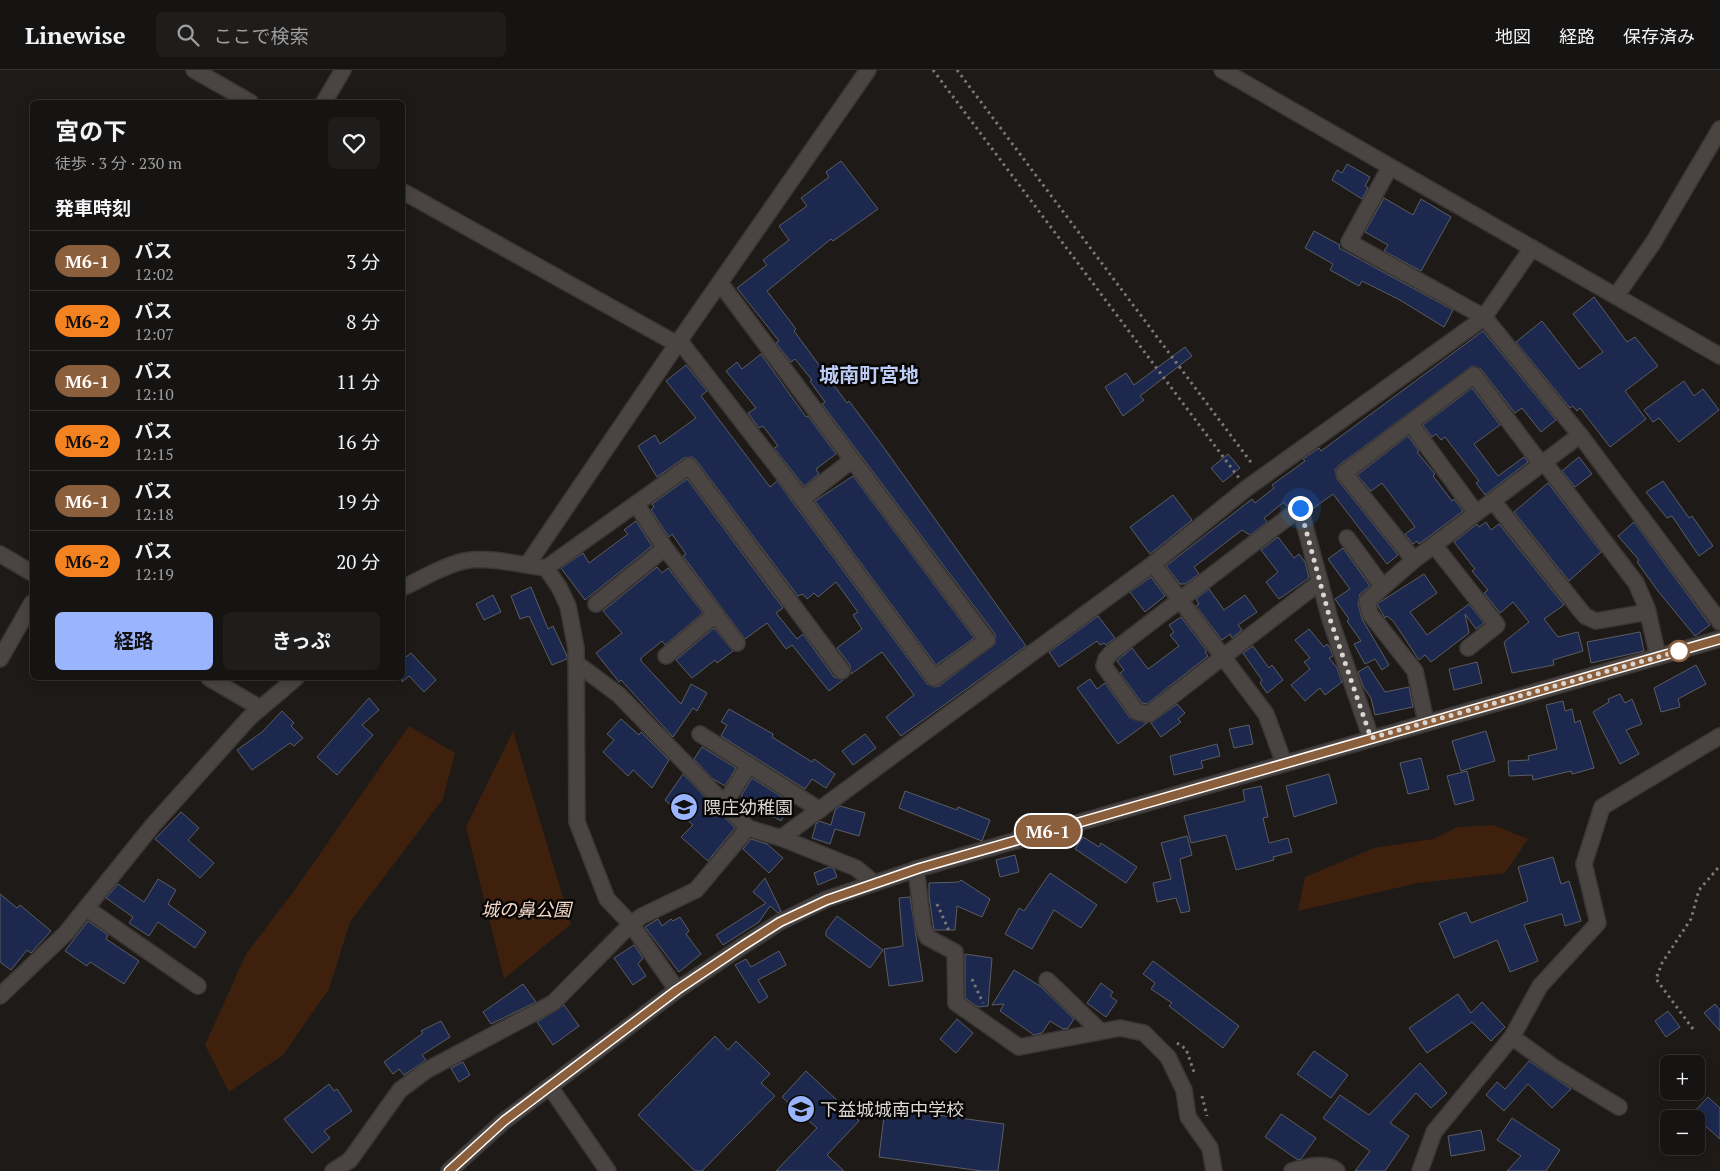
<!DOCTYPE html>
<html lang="ja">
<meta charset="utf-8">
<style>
body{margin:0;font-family:"PT Serif","Noto Sans JP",serif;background:#1f1d1b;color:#f1f3f6;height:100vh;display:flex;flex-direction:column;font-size:19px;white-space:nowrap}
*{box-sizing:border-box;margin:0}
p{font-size:16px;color:#9e9e9f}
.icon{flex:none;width:28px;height:28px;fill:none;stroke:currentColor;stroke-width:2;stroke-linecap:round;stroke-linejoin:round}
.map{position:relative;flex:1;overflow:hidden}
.drawer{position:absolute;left:30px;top:30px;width:375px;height:580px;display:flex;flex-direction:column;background:#161412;border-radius:8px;box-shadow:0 2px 12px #0003,0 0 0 1px #353332}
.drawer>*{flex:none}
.badge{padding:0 10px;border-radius:16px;font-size:18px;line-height:32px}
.controls{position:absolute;left:1660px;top:985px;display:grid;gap:10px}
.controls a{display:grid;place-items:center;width:45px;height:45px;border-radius:8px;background:#161412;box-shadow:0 2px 12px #0003,0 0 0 1px #353332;font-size:25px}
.you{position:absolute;width:25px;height:25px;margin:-12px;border:4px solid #fff;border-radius:50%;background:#1a73e8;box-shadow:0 0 0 8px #1a73e833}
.map>.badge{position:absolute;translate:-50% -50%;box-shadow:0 0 0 2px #fff}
h2{padding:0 25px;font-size:19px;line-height:45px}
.round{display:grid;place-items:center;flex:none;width:52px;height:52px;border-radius:8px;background:#1f1d1b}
.overview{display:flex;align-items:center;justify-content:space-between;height:85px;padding:0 25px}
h1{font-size:24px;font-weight:700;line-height:38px}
.cta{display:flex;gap:10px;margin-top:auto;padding:10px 25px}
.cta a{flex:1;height:58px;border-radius:8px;background:#9ab5fd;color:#111;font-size:20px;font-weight:700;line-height:58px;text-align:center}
.cta a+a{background:#1f1d1b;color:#f1f3f6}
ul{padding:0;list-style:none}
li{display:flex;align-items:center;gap:15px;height:60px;padding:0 25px;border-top:1px solid #353332}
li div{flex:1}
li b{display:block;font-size:19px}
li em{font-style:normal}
li .badge{min-width:55px;font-weight:700;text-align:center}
header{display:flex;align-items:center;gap:30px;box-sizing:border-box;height:70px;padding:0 25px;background:#161412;border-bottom:1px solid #353332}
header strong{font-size:24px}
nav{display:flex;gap:28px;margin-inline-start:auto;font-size:18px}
.search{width:350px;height:45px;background:#1f1d1b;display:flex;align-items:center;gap:12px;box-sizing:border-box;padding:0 18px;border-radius:8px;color:#9e9e9f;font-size:19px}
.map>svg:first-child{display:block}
.green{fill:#3e200d}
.building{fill:#1c284d;stroke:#5b5d62}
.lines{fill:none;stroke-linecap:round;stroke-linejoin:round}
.street-casing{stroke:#3a3736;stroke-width:18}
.secondary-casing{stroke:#3a3736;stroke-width:18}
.path{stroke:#7b7876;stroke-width:3;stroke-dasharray:2.5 4;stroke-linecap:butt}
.street{stroke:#4a4542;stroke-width:15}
.secondary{stroke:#4a4542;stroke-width:15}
.line-casing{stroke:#fff;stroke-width:11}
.line{stroke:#8b5e3c;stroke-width:8}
.walk{stroke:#d9d6d4;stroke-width:5;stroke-dasharray:0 9}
.stop-dot{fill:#fff;stroke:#8b5e3c;stroke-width:2.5}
.labels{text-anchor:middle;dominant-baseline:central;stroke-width:5;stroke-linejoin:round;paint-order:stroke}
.poi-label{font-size:18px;fill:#d9d6d4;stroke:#070605;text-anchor:start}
.park-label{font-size:18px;font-style:italic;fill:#f5d7c7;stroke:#070605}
.quarter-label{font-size:20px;font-weight:bold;fill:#bdcdf6;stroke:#070605}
</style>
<header>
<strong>Linewise</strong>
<div class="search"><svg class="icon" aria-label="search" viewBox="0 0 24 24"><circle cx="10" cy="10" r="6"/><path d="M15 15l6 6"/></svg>ここで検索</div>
<nav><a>地図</a><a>経路</a><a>保存済み</a></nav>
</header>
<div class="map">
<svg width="1720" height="1101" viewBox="0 0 1720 1101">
<rect width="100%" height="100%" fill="#1e1a18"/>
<!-- green -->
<g class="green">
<polygon points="409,656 455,683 443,729 350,852 329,919 283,985 229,1022 205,975 246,884 294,821"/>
<polygon points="513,661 571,854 504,909 466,757"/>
<polygon points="1493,755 1528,769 1505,803 1418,813 1298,841 1305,807 1374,778 1433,769 1458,757"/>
</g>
<!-- building -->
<g class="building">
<polygon points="841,91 878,139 833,171 831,169 767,221 796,259 794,261 847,333 849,331 879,371 1026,576 901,666 886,647 914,625 882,582 851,604 850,595 837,578 862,559 853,545 858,542 836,512 818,527 814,523 807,529 803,524 798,526 696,390 692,387 684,388 657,407 638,376 655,365 660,374 696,348 666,311 686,295 707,321 701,326 770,417 777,411 927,614 934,617 939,616 995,574 995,564 822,334 825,332 810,311 812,310 795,289 791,292 776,273 779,271 737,218 767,195 763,190 789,170 779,156 807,136 801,128 829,107 826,102"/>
<polygon points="1347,94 1370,107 1365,116 1368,118 1362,129 1332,110 1337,100 1342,103"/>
<polygon points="1384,128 1413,145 1421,129 1451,147 1421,201 1384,181 1388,175 1365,162"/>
<polygon points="1314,161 1340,175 1339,178 1453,240 1444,257 1400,230 1362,211 1359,216 1330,200 1333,194 1305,178"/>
<polygon points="1594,227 1627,272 1635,267 1658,296 1625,321 1646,349 1610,377 1580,338 1577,341 1573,336 1570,338 1516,272 1542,251 1579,299 1603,282 1573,244"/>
<polygon points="1483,261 1556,350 1541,362 1522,338 1515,343 1481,299 1472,296 1338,396 1335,400 1337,409 1398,485 1387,494 1333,424 1311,440 1302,427 1287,436 1284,432 1264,448 1267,452 1250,465 1242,460 1194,497 1199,504 1185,514 1180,514 1166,496 1252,429 1255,433 1274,418 1272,415 1305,391 1303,389 1319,378 1321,381"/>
<polygon points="1185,277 1192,286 1140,326 1144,330 1123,346 1105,317 1126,303 1134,315"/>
<polygon points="761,284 806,347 808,346 836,384 816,399 819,404 804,416 774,378 778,376 763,356 759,358 748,343 756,338 726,301 737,292 742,299"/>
<polygon points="1684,311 1694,326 1703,319 1719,340 1679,372 1659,348 1653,352 1644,340"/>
<polygon points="1472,318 1500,355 1474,374 1498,406 1524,387 1528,392 1485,425 1476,413 1479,411 1445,367 1441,370 1436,364 1432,367 1423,355"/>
<polygon points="1408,366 1419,381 1417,382 1435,404 1433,406 1452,431 1454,429 1463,441 1419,474 1417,471 1413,474 1405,464 1415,457 1382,413 1371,421 1357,405"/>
<polygon points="1228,384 1240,398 1223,412 1211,398"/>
<polygon points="1579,387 1592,404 1575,417 1562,401"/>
<polygon points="853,406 974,568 936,595 815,431"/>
<polygon points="687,409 783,538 776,543 797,569 803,564 834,607 843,610 829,621 792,575 786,579 767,553 745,569 683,486 686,484 672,464 669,467 651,440 654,437 652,434"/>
<polygon points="1663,411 1689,448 1692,446 1713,476 1699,486 1672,446 1667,448 1646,422"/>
<polygon points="1548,413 1601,482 1569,511 1514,442"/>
<polygon points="1173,425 1192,450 1150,484 1130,457"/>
<polygon points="636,451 652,476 585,530 561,498 583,483 589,493 628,464 624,460"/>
<polygon points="1486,452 1491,460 1499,454 1564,535 1544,549 1558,567 1578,562 1583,581 1553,590 1554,595 1512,603 1504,572 1529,552 1513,532 1500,543 1484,523 1488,520 1472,501 1475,499 1454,472 1477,454 1479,457"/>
<polygon points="1634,452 1710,555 1695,566 1658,521 1637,492 1639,490 1618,466"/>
<polygon points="1278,467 1294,488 1299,484 1305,492 1309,508 1279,529 1266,512 1278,502 1261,480"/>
<polygon points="1343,478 1370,516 1360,524 1358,533 1362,549 1389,595 1382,600 1375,589 1365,594 1354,574 1361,571 1347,551 1349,549 1335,529 1350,519 1328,489"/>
<polygon points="657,497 662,503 668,498 703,543 665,575 662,571 641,588 641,591 681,634 691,614 707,623 697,641 693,638 673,667 621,610 619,612 596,583 622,563 603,541"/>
<polygon points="1424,504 1437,523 1410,542 1427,565 1469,534 1484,553 1476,559 1465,544 1469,563 1431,592 1425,585 1419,590 1394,552 1387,546 1385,548 1377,534"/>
<polygon points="1151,507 1165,526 1145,542 1130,522"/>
<polygon points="531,517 548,559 553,556 567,586 567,589 552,595 529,546 520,549 511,526"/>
<polygon points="1209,519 1224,540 1245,525 1257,542 1238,555 1242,560 1232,568 1230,564 1222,570 1196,536 1199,534 1196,529"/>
<polygon points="493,525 501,542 484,550 476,534"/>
<polygon points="1098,546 1115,568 1106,575 1104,573 1100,575 1097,571 1059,597 1049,582"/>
<polygon points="1181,547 1207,581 1205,582 1208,586 1147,634 1142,633 1120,603 1124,600 1117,591 1132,578 1148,599 1151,597 1179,576 1170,565 1174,562 1169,555"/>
<polygon points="714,558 733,581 717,593 715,590 692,608 676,590"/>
<polygon points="1309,559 1324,577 1327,574 1330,578 1333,586 1329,588 1337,598 1342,612 1325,625 1320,618 1305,631 1291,615 1310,599 1304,592 1310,588 1295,570"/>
<polygon points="1640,562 1644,581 1591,593 1587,572"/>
<polygon points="1253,576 1269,598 1272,595 1283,610 1267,623 1260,613 1262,610 1243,583"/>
<polygon points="411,583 436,610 424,622 409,606 402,612 402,590"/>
<polygon points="1477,592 1482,613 1454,620 1449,599"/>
<polygon points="1696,595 1706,614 1678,629 1680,637 1661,642 1654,618"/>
<polygon points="1368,596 1385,622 1409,617 1413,637 1375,645 1371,628 1363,616 1358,602"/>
<polygon points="1090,609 1097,619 1105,613 1130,648 1147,653 1118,674 1077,618"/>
<polygon points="1620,624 1625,633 1632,629 1642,654 1626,660 1639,684 1620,694 1593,642 1609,632 1608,629"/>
<polygon points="369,628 379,640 362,655 373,665 337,705 317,687"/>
<polygon points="1563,631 1565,641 1572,639 1575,653 1580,650 1594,698 1572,704 1571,701 1533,710 1532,705 1509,706 1508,691 1529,690 1528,686 1557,679 1546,635"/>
<polygon points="1177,634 1185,643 1178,649 1181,652 1161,667 1151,653"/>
<polygon points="729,639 773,664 772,667 812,692 814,689 835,704 826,718 812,709 805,719 721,666 727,655 721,652"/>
<polygon points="282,641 294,653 291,656 303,668 294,676 290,673 252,700 237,680 262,662"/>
<polygon points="621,649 639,665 641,662 669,690 652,718 633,700 628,706 603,682 614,670 607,664"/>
<polygon points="1249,655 1253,674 1234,678 1229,659"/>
<polygon points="1486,661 1495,691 1461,701 1452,671"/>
<polygon points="865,664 876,678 853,695 842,681"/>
<polygon points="1217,674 1220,686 1201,691 1203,698 1174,705 1170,686"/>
<polygon points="702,677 736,698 725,716 713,709 694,689"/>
<polygon points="1421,688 1429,719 1408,724 1400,693"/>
<polygon points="1467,701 1474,730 1455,735 1447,706"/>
<polygon points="683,704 735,758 708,791 681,767 693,755 665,730"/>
<polygon points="1329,704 1337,733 1294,747 1286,716"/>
<polygon points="752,708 791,733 781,751 741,726"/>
<polygon points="1261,716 1268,747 1263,748 1269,773 1288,768 1292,782 1273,787 1274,790 1236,800 1226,765 1191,773 1184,746 1245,731 1243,720"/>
<polygon points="905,721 957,740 958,737 990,750 982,771 899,738"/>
<polygon points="840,736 865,743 859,766 835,759 830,774 812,768 816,754 819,751 831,755 835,740"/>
<polygon points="181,742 199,758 188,770 214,793 200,808 155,769"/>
<polygon points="1187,766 1192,785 1180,789 1190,841 1181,843 1176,828 1157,832 1153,813 1171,809 1161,773"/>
<polygon points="1083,767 1099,777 1101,773 1137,797 1126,813 1075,779"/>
<polygon points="751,769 767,774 783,788 769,803 743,779"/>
<polygon points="1015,785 1019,802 1000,807 996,790"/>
<polygon points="1553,787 1561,814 1569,811 1581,851 1565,856 1562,844 1524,855 1538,891 1510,902 1497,870 1454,888 1439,853 1466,842 1471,853 1528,831 1518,797"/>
<polygon points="829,797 834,799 837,807 818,815 814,803"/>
<polygon points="1050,803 1097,835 1081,858 1054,840 1032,879 1005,864 1019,838 1024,841"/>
<polygon points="765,808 781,841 778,843 770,836 759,852 723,875 716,865 766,833 753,822"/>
<polygon points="158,809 176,820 168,834 206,862 195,878 158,852 149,866 129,853 133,847 106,828 118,814 144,832"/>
<polygon points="961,810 990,829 982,847 957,836 955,860 934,860 929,826 929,813 959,812"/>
<polygon points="0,824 17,838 20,835 51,861 31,883 27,880 11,900 0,892"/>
<polygon points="910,827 923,911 889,916 884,879 903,876 899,828"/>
<polygon points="837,846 883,880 870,898 826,866 826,861"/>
<polygon points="680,847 689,861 686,864 701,884 679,902 645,857 658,849 662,856 671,849 673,851"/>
<polygon points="88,851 108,865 106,869 139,891 124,914 90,892 87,896 65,881"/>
<polygon points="634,875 643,888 638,894 646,906 633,915 614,888"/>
<polygon points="779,881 786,895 758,910 768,927 759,933 735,895 746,889 751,897"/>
<polygon points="965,884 992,888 988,936 978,937 965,928"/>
<polygon points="1153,891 1239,956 1223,978 1169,936 1172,933 1151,919 1155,913 1143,904"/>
<polygon points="1014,900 1040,916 1074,949 1068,958 1063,959 1050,951 1042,963 1034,965 1000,941 1004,934 992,935"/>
<polygon points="1101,913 1113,922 1110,926 1117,931 1106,947 1087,933"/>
<polygon points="523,914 536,932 491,954 483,942"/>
<polygon points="1458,924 1471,943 1482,932 1505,957 1491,971 1472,952 1427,983 1409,958"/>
<polygon points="1715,934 1720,940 1720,961 1704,943"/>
<polygon points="564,935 579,956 553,975 537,952"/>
<polygon points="1668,941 1680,957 1666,967 1655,951"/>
<polygon points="957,949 973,963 956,983 940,969"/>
<polygon points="441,951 450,967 422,985 426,990 404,1005 399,999 393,1004 384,992 423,963 421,961"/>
<polygon points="715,966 728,980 736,971 770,1004 761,1013 775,1026 702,1101 695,1101 638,1045"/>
<polygon points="1314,981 1348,1005 1331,1028 1297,1004"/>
<polygon points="1529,991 1571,1019 1552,1038 1528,1014 1504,1041 1486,1025 1497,1012 1505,1019"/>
<polygon points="463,992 470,1005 459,1012 451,998"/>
<polygon points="1420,993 1447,1023 1431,1038 1416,1023 1390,1053 1409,1066 1385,1101 1355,1101 1370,1081 1323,1048 1340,1025 1369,1045"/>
<polygon points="806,1001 859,1051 827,1085 844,1101 776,1101 817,1058 782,1027"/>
<polygon points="329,1014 334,1021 337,1019 352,1041 324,1061 330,1068 312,1083 284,1049"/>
<polygon points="1708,1027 1720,1038 1720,1069 1692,1044"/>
<polygon points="885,1038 1004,1054 998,1101 982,1101 879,1087"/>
<polygon points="1281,1044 1316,1068 1301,1089 1298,1090 1265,1067"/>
<polygon points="1512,1048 1560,1080 1546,1101 1507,1101 1521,1086 1497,1070"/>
<polygon points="1481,1060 1485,1080 1451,1086 1448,1066"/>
</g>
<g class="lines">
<!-- street casing -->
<g class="street-casing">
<g id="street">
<polyline points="194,0 250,32"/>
<polyline points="324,32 343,0"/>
<polyline points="1390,97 1349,172 1484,247 1580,365 1720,552"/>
<polyline points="402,121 677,274"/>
<polyline points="1616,226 1653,173 1720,59"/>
<polyline points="679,270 802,429 934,608 987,570 720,213"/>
<polyline points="1410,353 1476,443"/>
<polyline points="1544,392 1636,513 1647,538 1658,587"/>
<polyline points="802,429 852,390"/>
<polyline points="1493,431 1585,546 1596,551 1648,542"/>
<polyline points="636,434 665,478 737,573"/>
<polyline points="1347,468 1383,517"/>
<polyline points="1434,475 1497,555 1468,578"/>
<polyline points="0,484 32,503"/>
<polyline points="1414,490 1344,403 1474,305 1541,394"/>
<polyline points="1153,494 1266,644 1284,693"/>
<polyline points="527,495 677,274 868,0"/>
<polyline points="546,498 689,396 842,601"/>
<polyline points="1320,512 1149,644 1137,642 1104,596 1106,589 1112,582 1300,438 1330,549 1371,668"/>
<path d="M402,518C422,509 442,496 464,491C486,486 523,495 546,498L559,517L568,536L576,578L577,752L607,829L631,854L677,920"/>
<polyline points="596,534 665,478"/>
<polyline points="666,586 716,544"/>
<polyline points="0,589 32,533"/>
<polyline points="576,593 619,625 748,758"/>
<polyline points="209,608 260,638"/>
<polyline points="1426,652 1415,601 1370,544 1367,531 1414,490 1580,365"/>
<polyline points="700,664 820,740"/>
<polyline points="725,733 749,695"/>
<polyline points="916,799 923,856 927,867 955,882 956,933 1019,977 1120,958 1144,963 1168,987 1184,1020 1188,1047 1210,1078 1214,1101"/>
<polyline points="874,813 856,798 781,768 1153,494 1247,418 1474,255 1484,247 1532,178"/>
<polyline points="86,838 198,916"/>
<polyline points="1047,910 1100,961"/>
<polyline points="0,926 66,863 153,755 249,648 296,608"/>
<polyline points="1512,967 1555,998 1619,1037"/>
<polyline points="333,1101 350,1090 400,1020 427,1000 553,933 631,854 642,846 696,820 748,758 781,768"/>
<path d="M1292,1101C1306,1097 1326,1091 1337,1101"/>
<polyline points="1420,1101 1434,1062 1512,967 1540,916 1598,853 1584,794 1602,737 1720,666"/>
</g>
</g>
<!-- secondary casing -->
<g class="secondary-casing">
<g id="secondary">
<polyline points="1222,0 1720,286"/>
<polyline points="550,1017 608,1101"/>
<polyline points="449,1101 504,1051 677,920 744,875 780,852 827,829 920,798 1720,569"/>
</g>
</g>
<!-- path -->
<g class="path">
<polyline points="933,0 1239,408"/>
<polyline points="957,0 1253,395"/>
<polyline points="937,834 950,863"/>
<polyline points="972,909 983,933"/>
<polyline points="1693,959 1656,909 1662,893 1691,849 1699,820 1718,798"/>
<polyline points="1177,973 1186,979 1195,1005"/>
<polyline points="1202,1026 1207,1046"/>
</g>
<!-- street -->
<use href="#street" class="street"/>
<!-- secondary -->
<use href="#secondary" class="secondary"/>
</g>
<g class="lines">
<!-- line casing -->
<g class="line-casing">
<polyline id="line" points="449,1101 504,1051 677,920 744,875 780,852 827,830 920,798 1720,569"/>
</g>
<!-- line -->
<use href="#line" class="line"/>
<!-- walk -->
<polyline class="walk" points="1300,438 1330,549 1371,668 1679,581"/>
</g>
<!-- icons -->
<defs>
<g id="school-disc" transform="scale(1.4375)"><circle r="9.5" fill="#9ab5fd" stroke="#070605"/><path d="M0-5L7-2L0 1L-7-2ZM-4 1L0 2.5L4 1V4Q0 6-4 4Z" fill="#111"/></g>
</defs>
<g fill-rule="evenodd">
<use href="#school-disc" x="684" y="737"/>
<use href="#school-disc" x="801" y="1039"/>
</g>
<!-- markers -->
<circle class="stop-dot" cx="1679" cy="581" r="10"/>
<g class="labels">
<!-- poi labels -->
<g class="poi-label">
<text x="703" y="737">隈庄幼稚園</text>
<text x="820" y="1039">下益城城南中学校</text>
</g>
<!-- park labels -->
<g class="park-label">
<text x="526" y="839">城の鼻公園</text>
</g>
<!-- quarter labels -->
<g class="quarter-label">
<text x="869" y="304">城南町宮地</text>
</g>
</g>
</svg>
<div class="controls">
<a>+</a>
<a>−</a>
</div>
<div class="you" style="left:1300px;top:438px"></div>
<b class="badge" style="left:1048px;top:761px;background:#8b5e3c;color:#fff">M6-1</b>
<section class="drawer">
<div class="overview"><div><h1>宮の下</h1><p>徒歩 · 3 分 · 230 m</p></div><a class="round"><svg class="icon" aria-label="heart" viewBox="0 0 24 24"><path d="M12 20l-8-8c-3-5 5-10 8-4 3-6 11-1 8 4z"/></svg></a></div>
<h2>発車時刻</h2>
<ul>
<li><span class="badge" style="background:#8b5e3c;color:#fff">M6-1</span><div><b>バス</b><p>12:02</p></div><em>3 分</em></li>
<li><span class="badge" style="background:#f58220;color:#111">M6-2</span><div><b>バス</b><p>12:07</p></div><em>8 分</em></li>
<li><span class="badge" style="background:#8b5e3c;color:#fff">M6-1</span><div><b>バス</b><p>12:10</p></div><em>11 分</em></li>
<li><span class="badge" style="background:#f58220;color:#111">M6-2</span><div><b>バス</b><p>12:15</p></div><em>16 分</em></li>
<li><span class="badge" style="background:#8b5e3c;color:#fff">M6-1</span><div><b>バス</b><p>12:18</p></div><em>19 分</em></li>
<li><span class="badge" style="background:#f58220;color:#111">M6-2</span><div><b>バス</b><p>12:19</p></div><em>20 分</em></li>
</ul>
<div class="cta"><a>経路</a><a>きっぷ</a></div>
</section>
</div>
